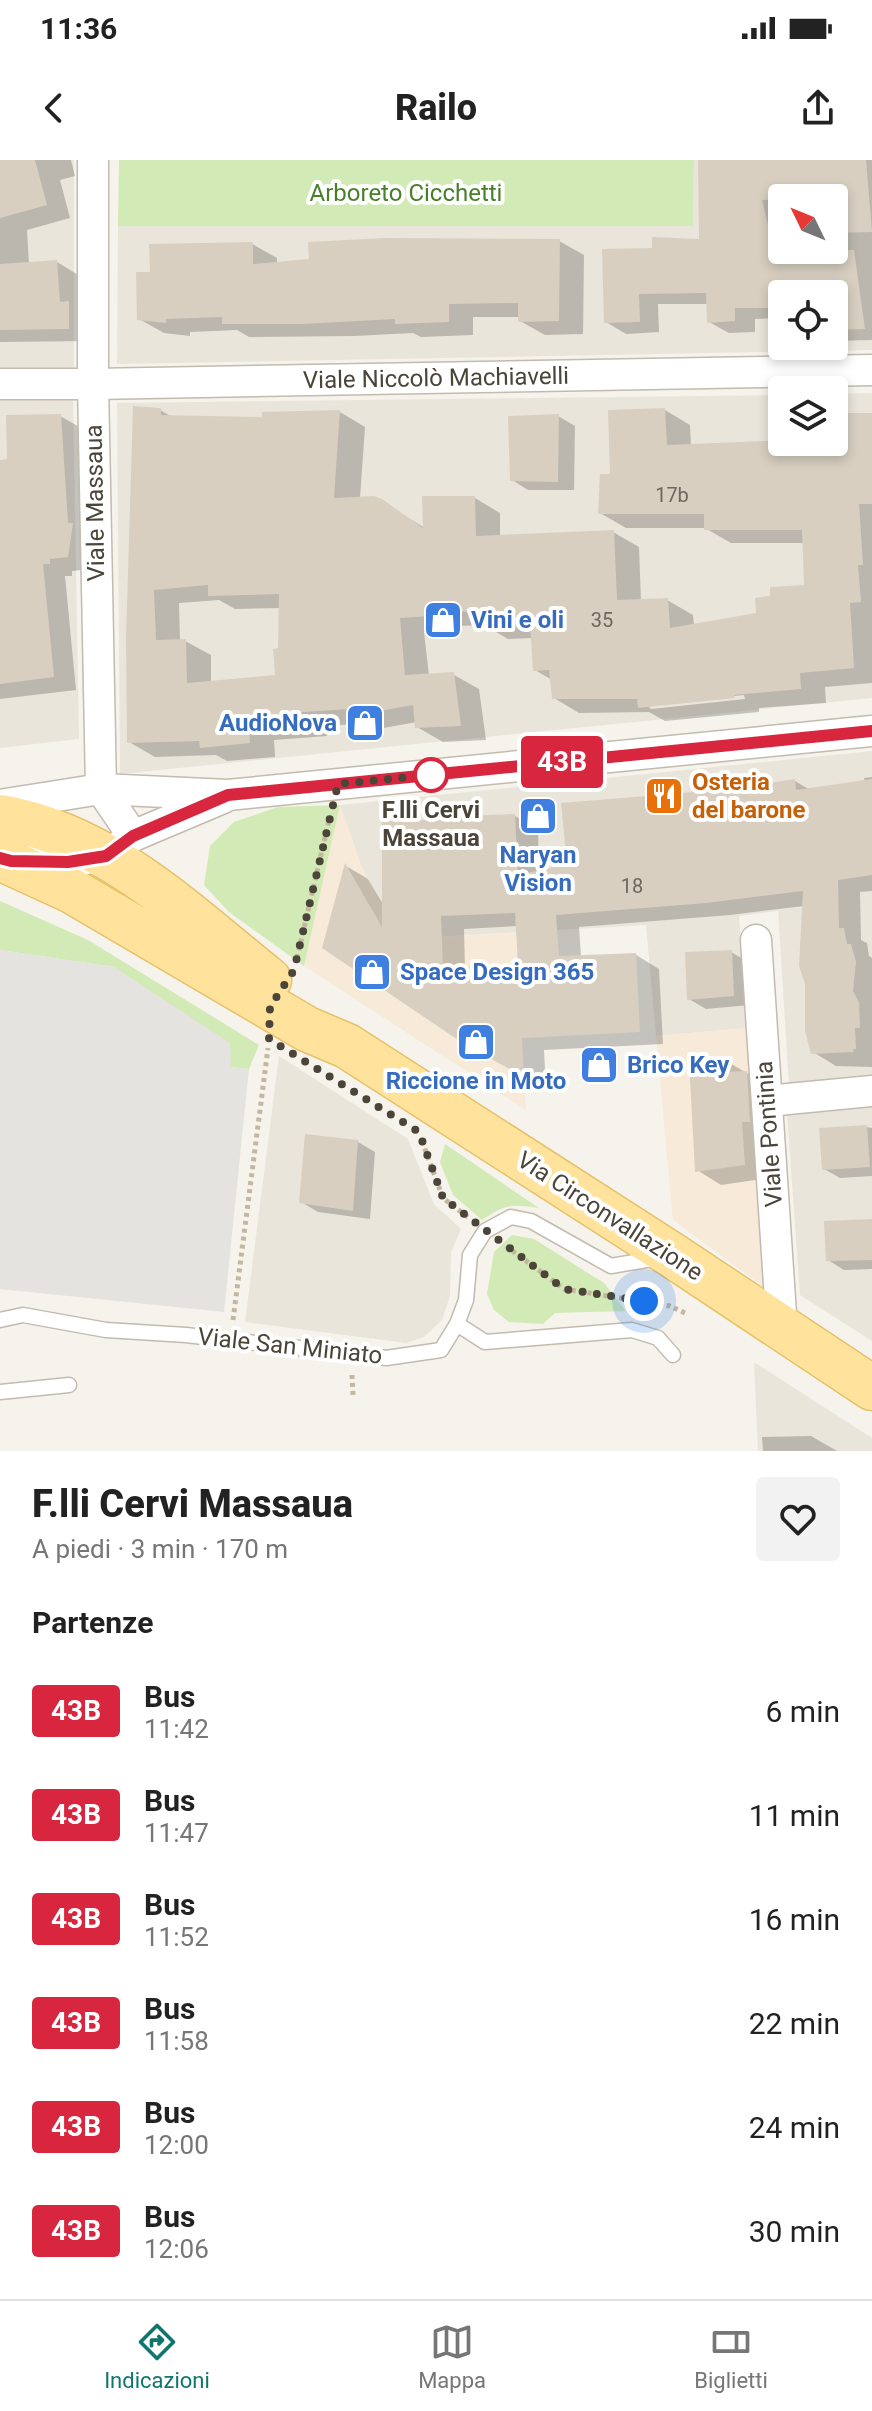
<!DOCTYPE html>
<html lang="it">
<meta charset="utf-8">
<style>
body{margin:0;font-family:Roboto,sans-serif;background:#f2f2f2;color:#222;height:100vh;display:flex;flex-direction:column;font-size:30px;white-space:nowrap}
*{box-sizing:border-box;margin:0}
p{font-size:26px;color:#767676}
.icon{flex:none;width:44px;height:44px;fill:none;stroke:currentColor;stroke-width:2;stroke-linecap:round;stroke-linejoin:round}
.map{position:relative;height:1291px;overflow:hidden}
.side{display:flex;flex-direction:column;background:#fff;flex:1}
.side>*{flex:none}
.badge{padding:0 16px;border-radius:6px;font-size:28px;line-height:52px}
.needle{width:52px;rotate:313deg}
.tools{position:absolute;left:768px;top:24px;display:grid;gap:16px}
.tools a{display:grid;place-items:center;width:80px;height:80px;border-radius:8px;background:#fff;box-shadow:0 4px 12px #0003;font-size:40px}
.you{position:absolute;width:40px;height:40px;margin:-20px;border:6px solid #fff;border-radius:50%;background:#1a73e8;box-shadow:0 0 0 12px #1a73e833}
.map>.badge{position:absolute;translate:-50% -50%;box-shadow:0 0 0 4px #fff}
h2{padding:0 32px;font-size:30px;line-height:72px}
.round{display:grid;place-items:center;flex:none;width:84px;height:84px;border-radius:8px;background:#f2f2f2}
.overview{display:flex;align-items:center;justify-content:space-between;height:136px;padding:0 32px}
h1{font-size:38px;font-weight:800;line-height:60px}
ul{padding:0;list-style:none}
li{display:flex;align-items:center;gap:24px;height:104px;padding:0 32px}
li div{flex:1}
li b{display:block;font-size:30px}
li em{font-style:normal}
li .badge{min-width:88px;font-weight:700;text-align:center}
.status{display:flex;justify-content:space-between;align-items:center;height:56px;padding:0 40px;background:#fff;direction:ltr}
.status svg{height:22px;fill:currentColor}
header{display:flex;justify-content:space-between;align-items:center;height:104px;padding:0 32px;background:#fff;font-size:36px;font-weight:800}
.dock{display:flex;justify-content:space-around;align-items:center;height:112px;border-top:2px solid #e0e0e0;background:#fff;font-size:22px;color:#767676}
.dock a{display:grid;justify-items:center;gap:4px}
.dock .selected{color:#0f766e}
.map>svg:first-child{display:block}
.residential{fill:#eae5da;fill-rule:evenodd}
.commercial{fill:#f7ead8}
.green{fill:#d2eab5}
.parking{fill:#e5e3e0}
.shadow{fill:#0003;fill-rule:evenodd}
.building{fill:#d8cfc1;fill-rule:evenodd}
.lines{fill:none;stroke-linecap:round;stroke-linejoin:round}
.lane-casing{stroke:#c2bbae;stroke-width:17}
.street-casing{stroke:#c2bbae;stroke-width:33}
.primary-casing{stroke:#e6c16a;stroke-width:47}
.path{stroke:#c4b79f;stroke-width:5;stroke-dasharray:4 4;stroke-linecap:butt}
.lane{stroke:#fff;stroke-width:14}
.street{stroke:#fff;stroke-width:30}
.primary{stroke:#ffe39c;stroke-width:44}
.line-casing{stroke:#fff;stroke-width:18}
.line{stroke:#d7263d;stroke-width:12}
.walk{stroke:#4b4439;stroke-width:8;stroke-dasharray:0 14.4}
.stop-dot{fill:#fff;stroke:#d7263d;stroke-width:4}
.labels{text-anchor:middle;dominant-baseline:central;stroke-width:8;stroke-linejoin:round;paint-order:stroke}
.number-label{font-size:20px;fill:#6e675b}
.park-label{font-size:24px;fill:#4a7f2a;stroke:#fff}
.street-label{font-size:24px;fill:#4b4439;stroke:#fff}
.shop-label{font-size:24px;font-weight:bold;fill:#366cbe;stroke:#fff;text-anchor:start}
.food-label{font-size:24px;font-weight:bold;fill:#c56008;stroke:#fff;text-anchor:start}
.stop-label{font-size:24px;font-weight:bold;fill:#4b4439;stroke:#fff}
</style>
<div class="status"><b>11:36</b><svg viewBox="0 0 49 12"><path d="M0 12V9h3v3zM5 12V6h3v6zM10 12V3h3v9zM15 12V0h3v12zM26 1h20v11H26zM47 4h2v5h-2z"/></svg></div>
<header><svg class="icon" aria-label="back" viewBox="0 0 24 24"><path d="M15 5l-7 7 7 7"/></svg>Railo<svg class="icon" aria-label="share" viewBox="0 0 24 24"><path d="M12 15V3M7 8l5-5 5 5M5 13v7h14v-7"/></svg></header>
<div class="map">
<svg width="872" height="1291" viewBox="0 0 872 1291">
<rect width="100%" height="100%" fill="#f6f3ec"/>
<!-- residential -->
<g class="residential">
<rect x="0" y="0" width="74" height="211"/>
<path d="M694,0H872V190L117,204L118,66H693ZM782,38H834V90H782ZM782,134H834V186H782Z"/>
<polygon points="872,233 872,538 120,614 117,243 782,235 782,282 834,282 834,234"/>
<polygon points="0,235 73,235 79,579 0,588"/>
<polygon points="872,591 872,918 789,925 778,751 739,756 747,868 656,876 646,765 399,779 361,705 340,645"/>
<polygon points="279,896 408,979 434,1044 461,1069 451,1093 450,1136 442,1160 424,1177 406,1183 245,1162"/>
<polygon points="872,942 872,1181 800,1135 787,953"/>
<polygon points="754,1202 872,1278 872,1291 758,1291"/>
</g>
<!-- commercial -->
<g class="commercial">
<polygon points="340,645 361,705 399,779 516,773 526,950 304,806"/>
<polygon points="747,868 764,1127 673,1060 656,876"/>
</g>
<!-- green -->
<g class="green">
<polygon points="119,0 694,0 693,66 118,66"/>
<polygon points="340,645 304,806 229,752 204,725 210,686 234,662 278,647"/>
<polygon points="0,741 88,780 259,885 249,909 231,907 114,807 0,790"/>
<path d="M445,984L539,1048C511,1044 506,1044 482,1060L453,1035L440,1002Z"/>
<polygon points="512,1075 534,1079 604,1123 626,1151 555,1153 543,1164 509,1162 494,1150 487,1134 494,1092"/>
</g>
<!-- parking -->
<polygon class="parking" points="0,790 114,807 230,883 231,907 249,909 224,1152 0,1129"/>
<!-- shadow -->
<g class="shadow">
<polygon points="0,0 71,0 75,16 60,20 70,58 27,70 29,104 57,102 80,116 92,181 0,182"/>
<path d="M700,0H872V180L834,181V134H782V158L755,159V172L729,173L709,162V144H658L659,172L626,174L606,162L655,90L701,81ZM782,38H834V90H782Z"/>
<polygon points="559,81 584,95 583,174 545,175 520,161 520,157 473,157 473,175 421,177 413,173 355,176 249,177 237,170 190,172 190,176 164,173 139,159 152,114 252,84 277,98 277,104"/>
<path d="M160,250L172,257L264,259V254L340,252L365,267L360,338L381,341L425,368L475,338L500,353V377L613,372L639,387L641,441L667,440L693,455L694,466L758,455L806,427L805,383H731L705,368H626L600,353L612,316L665,250L690,265L691,286L834,282V255H872V523L825,527L826,543L759,548V552L665,561L649,552L579,553L554,538L552,520L535,510L533,478L508,479L484,465L455,466V470L424,472L429,516L454,515L479,529L486,580L443,582L417,567V562L378,569L368,563L327,566V576L274,580L275,597L227,601L216,595L155,597L129,582ZM219,440L235,449L281,448L280,490L277,517L211,523V495L185,481H180L179,443ZM744,535L745,539L651,549L647,545Z"/>
<polygon points="60,256 83,269 91,409 72,411 72,416 65,416 76,530 0,539 0,302 9,301"/>
<polygon points="558,256 575,266 574,330 528,330 512,320"/>
<path d="M872,617V731L860,732L861,780L867,783L869,796L872,798V907L836,906L813,892L804,746L730,755L579,767L581,797L636,795L659,809L663,884L544,890L546,928L465,882L324,787L346,706L368,719L384,746L515,656L538,670L539,713L569,706L696,635L795,621L810,630L865,622L864,618ZM518,766L520,807L465,810L464,769Z"/>
<polygon points="731,792 748,802 750,845 706,849 689,839"/>
<polygon points="721,898 771,927 769,1018 721,1025 697,1010"/>
<polygon points="866,967 872,968 872,1016 840,1018 824,1009"/>
<polygon points="307,976 358,982 375,992 370,1059 318,1052 301,1042"/>
<polygon points="872,1061 872,1109 844,1110 828,1100"/>
<polygon points="811,1276 837,1291 763,1291 762,1277"/>
</g>
<!-- building -->
<g class="building">
<polygon points="0,0 35,0 47,45 0,58"/>
<polygon points="698,0 866,0 872,72 834,73 834,38 762,40 774,90 854,90 865,169 834,170 834,134 771,134 771,148 735,148 735,161 707,163 706,133 639,134 640,162 604,163 602,89 652,88 652,77 699,79"/>
<polygon points="385,78 560,79 559,161 518,162 518,143 449,144 449,162 395,164 395,159 302,164 222,164 222,157 166,159 166,163 137,160 136,112 150,112 149,84 253,82 253,104 309,99 308,82"/>
<polygon points="57,100 60,142 69,141 69,169 0,170 0,104"/>
<path d="M133,246L161,248V255L262,257V252L340,250L334,338L374,336L382,339L423,368L422,336H475L476,376L614,370L617,440L668,438L670,468L756,453L755,438L770,436V427L804,425L802,370H704V354H598L600,314H610L608,250L665,248L667,285L767,281L834,282V253H872V344H859L863,405H858L861,442L850,443L854,508L800,513L801,529L734,535L735,538L638,548L637,539H552L549,510L533,511L530,463L481,466L480,451L430,453L431,456L400,458L405,515L454,512L461,566L415,568L413,545L351,556L350,549L302,552L303,562L249,567L250,583L200,588L199,581L127,583L126,478ZM208,425V436L279,434L278,488L273,489L275,515L187,523L186,479L156,480L154,430Z"/>
<polygon points="61,254 68,363 73,363 68,397 50,399 50,404 43,404 54,517 0,524 0,300 7,299 6,255"/>
<polygon points="559,254 558,322 510,321 508,256"/>
<path d="M795,619L796,630L872,619V715L838,720L839,768H844L847,784H851L856,802L853,831L859,842L860,868H855L856,889H853L854,892L811,894L805,871V824L799,806L803,731L706,743L556,755L559,796L636,793L640,872L522,878L524,917L464,884L322,788L345,703L382,767V661L461,659V656L515,654L518,715L567,704L561,643L694,632V634ZM515,753L518,805L443,808L441,756Z"/>
<polygon points="732,790 734,836 687,840 685,792"/>
<polygon points="721,896 723,912 747,911 750,962 742,962 745,1005 695,1012 689,899"/>
<polygon points="867,965 870,1007 822,1010 819,968"/>
<polygon points="305,974 358,980 353,1051 299,1043"/>
<polygon points="872,1059 872,1100 826,1101 824,1061"/>
</g>
<g class="lines">
<!-- lane casing -->
<g class="lane-casing">
<g id="lane">
<polyline points="0,1160 23,1155 106,1170 186,1175 386,1198 441,1190 457,1164 466,1140 470,1095 485,1071 511,1057 531,1061 611,1106 658,1098"/>
<polyline points="457,1164 485,1182 632,1170 658,1178 673,1195"/>
<polyline points="0,1232 69,1225"/>
</g>
</g>
<!-- street casing -->
<g class="street-casing">
<g id="street">
<polyline points="93,0 93,224 101,629 133,676"/>
<polyline points="0,224 93,224 872,210"/>
<polyline points="0,645 101,629 228,635 872,571"/>
<polyline points="22,701 68,702 106,696 133,676 223,638"/>
<polyline points="756,780 782,1169"/>
<polyline points="767,941 872,931"/>
</g>
</g>
<!-- primary casing -->
<g class="primary-casing">
<g id="primary">
<path d="M0,657C107,675 188,755 269,820"/>
<polyline points="0,698 72,731 307,869 347,886 672,1095 872,1228"/>
</g>
</g>
<!-- path -->
<g class="path">
<polyline points="297,798 330,656"/>
<polyline points="422,981 443,1038 469,1058"/>
<polyline points="506,1086 564,1129 670,1146 687,1154"/>
<polyline points="233,1160 268,888"/>
<polyline points="352,1215 353,1235"/>
</g>
<!-- lane -->
<use href="#lane" class="lane"/>
<!-- street -->
<use href="#street" class="street"/>
<!-- primary -->
<use href="#primary" class="primary"/>
</g>
<g class="lines">
<!-- line casing -->
<g class="line-casing">
<polyline id="line" points="0,698 11,701 68,702 106,696 133,676 228,635 872,571"/>
</g>
<!-- line -->
<use href="#line" class="line"/>
<!-- walk -->
<polyline class="walk" points="431,615 338,624 294,810 270,847 269,879 419,972 443,1038 564,1129 644,1141"/>
</g>
<!-- icons -->
<defs>
<g id="shop-square" transform="scale(2)"><rect x="-9" y="-9" width="18" height="18" rx="4" fill="#3f7fe0" stroke="#fff"/><path d="M-5-2.5h2.3a2.7 3.5 0 0 1 5.4 0H5L5.5 6h-11ZM-1.5-2.5h3a1.5 2.3 0 0 0-3 0Z" fill="#fff"/></g>
<g id="restaurant-square" transform="scale(2)"><rect x="-9" y="-9" width="18" height="18" rx="4" fill="#e8710a" stroke="#fff"/><path d="M-5-6h1v4h1v-4h1v4h1v-4h1v5L-1.5 .5V6h-2V.5L-5-1ZM5-6V6H3V1.5H1.5Q1.5-4 5-6Z" fill="#fff"/></g>
</defs>
<g fill-rule="evenodd">
<use href="#shop-square" x="443" y="460"/>
<use href="#shop-square" x="365" y="563"/>
<use href="#restaurant-square" x="664" y="636"/>
<use href="#shop-square" x="538" y="656"/>
<use href="#shop-square" x="372" y="812"/>
<use href="#shop-square" x="476" y="882"/>
<use href="#shop-square" x="599" y="905"/>
</g>
<!-- markers -->
<circle class="stop-dot" cx="431" cy="615" r="16"/>
<g class="labels">
<!-- number labels -->
<g class="number-label">
<text x="672" y="335">17b</text>
<text x="602" y="460">35</text>
<text x="632" y="726">18</text>
</g>
<!-- park labels -->
<g class="park-label">
<text x="406" y="33">Arboreto Cicchetti</text>
</g>
<!-- street labels -->
<g class="street-label">
<text transform="translate(436 218) rotate(-1)">Viale Niccolò Machiavelli</text>
<text transform="translate(95 343) rotate(-91)">Viale Massaua</text>
<text transform="translate(769 974) rotate(-94)">Viale Pontinia</text>
<text transform="translate(610 1056) rotate(33)">Via Circonvallazione</text>
<text transform="translate(290 1186) rotate(6)">Viale San Miniato</text>
</g>
<!-- shop labels -->
<g class="shop-label">
<text x="471" y="460">Vini e oli</text>
<text x="337" y="563" text-anchor="end">AudioNova</text>
<text x="538" y="695" text-anchor="middle">Naryan<tspan x="538" dy="28">Vision</tspan></text>
<text x="400" y="812">Space Design 365</text>
<text x="627" y="905">Brico Key</text>
<text x="476" y="921" text-anchor="middle">Riccione in Moto</text>
</g>
<!-- food labels -->
<g class="food-label">
<text x="692" y="622">Osteria<tspan x="692" dy="28">del barone</tspan></text>
</g>
<!-- stop labels -->
<g class="stop-label">
<text x="431" y="650">F.lli Cervi<tspan x="431" dy="28">Massaua</tspan></text>
</g>
</g>
</svg>
<div class="tools">
<a><svg class="needle" viewBox="-14 -14 28 28"><path d="M0-13l5 13h-10z" fill="#e53935"/><path d="M0 13l5-13h-10z" fill="#767676"/></svg></a>
<a><svg class="icon" aria-label="locate" viewBox="0 0 24 24"><circle cx="12" cy="12" r="6"/><path d="M12 2v4M12 18v4M2 12h4M18 12h4"/></svg></a>
<a><svg class="icon" aria-label="layers" viewBox="0 0 24 24"><path d="M12 4l9 5-9 5-9-5zM3 14l9 5 9-5"/></svg></a>
</div>
<div class="you" style="left:644px;top:1141px"></div>
<b class="badge" style="left:562px;top:602px;background:#d7263d;color:#fff">43B</b>
</div>
<section class="side">
<div class="overview"><div><h1>F.lli Cervi Massaua</h1><p>A piedi · 3 min · 170 m</p></div><a class="round"><svg class="icon" aria-label="heart" viewBox="0 0 24 24"><path d="M12 20l-8-8c-3-5 5-10 8-4 3-6 11-1 8 4z"/></svg></a></div>
<h2>Partenze</h2>
<ul>
<li><span class="badge" style="background:#d7263d;color:#fff">43B</span><div><b>Bus</b><p>11:42</p></div><em>6 min</em></li>
<li><span class="badge" style="background:#d7263d;color:#fff">43B</span><div><b>Bus</b><p>11:47</p></div><em>11 min</em></li>
<li><span class="badge" style="background:#d7263d;color:#fff">43B</span><div><b>Bus</b><p>11:52</p></div><em>16 min</em></li>
<li><span class="badge" style="background:#d7263d;color:#fff">43B</span><div><b>Bus</b><p>11:58</p></div><em>22 min</em></li>
<li><span class="badge" style="background:#d7263d;color:#fff">43B</span><div><b>Bus</b><p>12:00</p></div><em>24 min</em></li>
<li><span class="badge" style="background:#d7263d;color:#fff">43B</span><div><b>Bus</b><p>12:06</p></div><em>30 min</em></li>
</ul>
</section>
<nav class="dock">
<a class="selected"><svg class="icon" aria-label="directions" viewBox="0 0 24 24"><path d="M12 3l9 9-9 9-9-9zM9 14v-3h6M13 9l2 2-2 2"/></svg>Indicazioni</a>
<a><svg class="icon" aria-label="map" viewBox="0 0 24 24"><path d="M3 6l6-2 6 2 6-2v14l-6 2-6-2-6 2zM9 4v14M15 6v14"/></svg>Mappa</a>
<a><svg class="icon" aria-label="tickets" viewBox="0 0 24 24"><path d="M3 7h18v10H3zM15 7v10"/></svg>Biglietti</a>
</nav>
